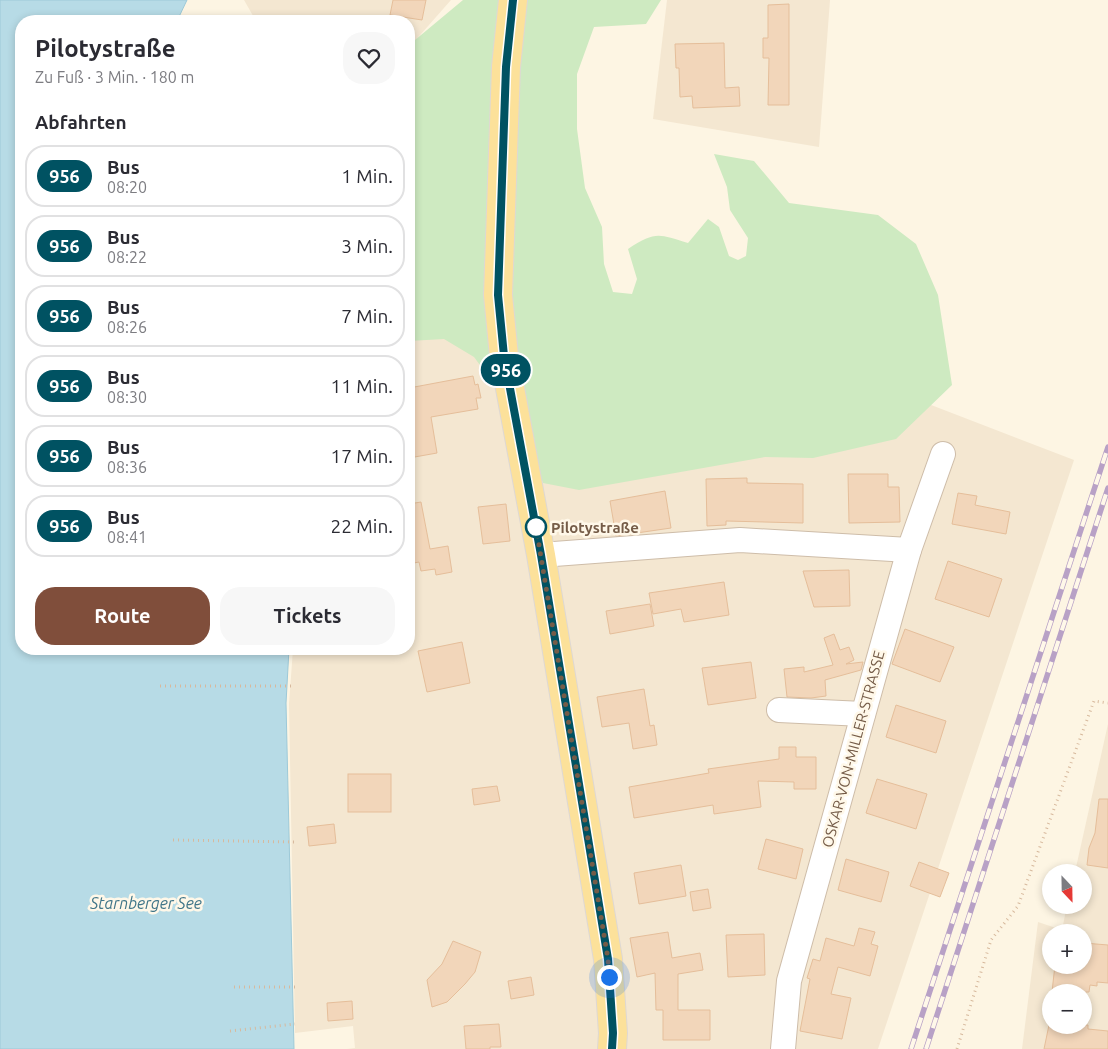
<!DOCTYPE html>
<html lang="de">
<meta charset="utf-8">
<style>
body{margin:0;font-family:Ubuntu,sans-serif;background:#f7f7f7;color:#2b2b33;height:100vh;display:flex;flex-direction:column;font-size:19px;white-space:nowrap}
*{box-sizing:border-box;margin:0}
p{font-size:16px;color:#7c7c81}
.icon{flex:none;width:28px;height:28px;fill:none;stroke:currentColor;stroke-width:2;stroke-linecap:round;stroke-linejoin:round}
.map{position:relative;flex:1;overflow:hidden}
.details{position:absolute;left:15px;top:15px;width:400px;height:640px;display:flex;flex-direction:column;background:#fff;border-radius:20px;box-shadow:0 2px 8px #0003}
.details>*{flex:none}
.badge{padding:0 10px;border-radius:16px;font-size:18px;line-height:32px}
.needle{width:32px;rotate:158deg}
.fabs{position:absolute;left:1042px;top:864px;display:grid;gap:10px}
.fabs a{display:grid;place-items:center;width:50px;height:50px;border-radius:50%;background:#fff;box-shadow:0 2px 8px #0003;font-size:25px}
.you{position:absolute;width:25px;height:25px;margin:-12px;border:4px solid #fff;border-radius:50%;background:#1a73e8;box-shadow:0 0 0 8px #1a73e833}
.map>.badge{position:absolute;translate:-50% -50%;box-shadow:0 0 0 2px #fff}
h2{padding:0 20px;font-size:19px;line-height:45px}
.round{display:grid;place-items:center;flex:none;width:52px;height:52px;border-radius:20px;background:#f7f7f7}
.summary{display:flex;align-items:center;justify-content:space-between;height:85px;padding:0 20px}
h1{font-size:24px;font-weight:700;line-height:38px}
.action{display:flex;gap:10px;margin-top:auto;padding:10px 20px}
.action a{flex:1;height:58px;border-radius:20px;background:#804e3b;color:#fff;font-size:20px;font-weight:700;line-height:58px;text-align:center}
.action a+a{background:#f7f7f7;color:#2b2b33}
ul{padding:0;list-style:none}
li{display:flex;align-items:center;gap:15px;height:62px;margin:0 10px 8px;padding:0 10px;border:2px solid #e1e1e2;border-radius:20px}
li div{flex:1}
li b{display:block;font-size:19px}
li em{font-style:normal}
li .badge{min-width:55px;font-weight:700;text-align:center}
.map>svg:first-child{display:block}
.residential{fill:#f4e7d1;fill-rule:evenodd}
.green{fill:#ceeac1}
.water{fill:#b7dbe6;stroke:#9dc9d8}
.building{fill:#f2d6ba;stroke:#e5be9a}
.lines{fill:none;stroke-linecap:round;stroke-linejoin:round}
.minor-casing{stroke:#cebda9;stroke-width:26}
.major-casing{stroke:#ded8d3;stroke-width:30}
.path{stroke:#d7b99d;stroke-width:3;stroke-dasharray:1 4;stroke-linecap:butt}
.minor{stroke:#fff;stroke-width:24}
.major{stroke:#fce19a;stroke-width:28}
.rail-casing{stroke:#b8a1c6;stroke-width:5.5}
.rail{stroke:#fff8e9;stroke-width:4;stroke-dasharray:11;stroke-linecap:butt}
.line-casing{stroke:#fff;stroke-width:11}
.line{stroke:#005262;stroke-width:8}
.walk{stroke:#755c48;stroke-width:5;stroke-dasharray:0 9}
.stop-dot{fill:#fff;stroke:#005262;stroke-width:2.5}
.labels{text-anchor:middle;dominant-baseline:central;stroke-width:5;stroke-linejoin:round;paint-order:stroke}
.stop-label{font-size:15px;font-weight:bold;fill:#755c48;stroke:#fff8e9;text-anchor:start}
.street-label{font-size:15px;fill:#755c48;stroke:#fff8e9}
.water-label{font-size:16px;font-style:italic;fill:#417689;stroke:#fff8e9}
</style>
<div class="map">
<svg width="1108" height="1049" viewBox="0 0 1108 1049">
<rect width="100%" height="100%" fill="#fdf5e3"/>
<!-- residential -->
<g class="residential">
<polygon points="244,0 451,0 414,42 409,45 409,21 256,21"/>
<polygon points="667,0 830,0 819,147 653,119"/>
<polygon points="409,175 573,457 913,398 1074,460 878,1049 347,1049 355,1048 353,1026 295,1033 289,704 293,649 409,649"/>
<path d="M1108,724V1049H1022L1038,922L1062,930L1067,905H1084V872H1075ZM1051,932H1084V965H1051ZM1051,992H1084V1025H1051Z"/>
</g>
<!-- green -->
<path class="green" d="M463,0H661L646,24L594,27L577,74V129L585,188L602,227L604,264L613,292L632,294L637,279L628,249C656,231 658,234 688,243L708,219L719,227L729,256L738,260L746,256L748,238L730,210L727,187L714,154L754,161L789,203L878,215L916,244L938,295L952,385L896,439L813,458L765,457L579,490L543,483L529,445L494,384L474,357L444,339L409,341V45Z"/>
<!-- water -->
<polygon class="water" points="0,0 187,0 177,21 21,21 21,649 289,649 286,703 294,1049 0,1049"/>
<!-- building -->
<g class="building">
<polygon points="393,0 426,0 422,20 390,15"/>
<polygon points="789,4 789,105 768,105 769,58 763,58 763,38 768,38 768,5"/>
<polygon points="724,43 725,88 739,87 740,106 693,108 692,96 680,97 679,68 676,68 675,44"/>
<polygon points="473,376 475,385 478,384 481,398 476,398 478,409 431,417 437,453 409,458 409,388"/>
<polygon points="848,474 888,474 888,487 899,487 900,522 849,523"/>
<polygon points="747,478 747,483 803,484 803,523 726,521 726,525 707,526 706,479"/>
<polygon points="665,491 671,528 616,536 610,501"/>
<polygon points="958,493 977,496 975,505 1010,512 1006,534 952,524"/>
<polygon points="421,502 430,549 448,546 452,572 436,575 435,569 421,571 419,562 409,564 409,504"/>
<polygon points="506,504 510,541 483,544 478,507"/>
<polygon points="948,561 1002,579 989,617 935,599"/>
<polygon points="849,570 850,606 814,607 803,571"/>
<polygon points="724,582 729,615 684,622 681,609 653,614 649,593"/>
<polygon points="650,604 654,626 610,634 606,611"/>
<polygon points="905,629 954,647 940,682 892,664"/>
<polygon points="834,634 840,650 849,647 854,660 846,664 863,662 861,670 825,680 826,696 811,698 787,697 784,669 804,667 804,672 833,665 824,638"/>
<polygon points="462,642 470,683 427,692 418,651"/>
<polygon points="751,662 756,698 708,705 702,668"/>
<polygon points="644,689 650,726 654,725 657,745 633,749 629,723 602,727 597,697"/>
<polygon points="896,705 946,721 936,753 886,737"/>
<polygon points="779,747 796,747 796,757 816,757 816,789 794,789 794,782 758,781 761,807 714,814 713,805 634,818 629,787 709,773 708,769 779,759"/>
<rect x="348" y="774" width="43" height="38"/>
<polygon points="877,779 927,794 916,829 866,813"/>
<polygon points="497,786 500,801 474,805 472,789"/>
<polygon points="1099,799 1108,799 1108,868 1087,865 1089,848 1095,833"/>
<polygon points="334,824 336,843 309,846 307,827"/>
<polygon points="766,839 803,849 796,879 758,869"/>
<polygon points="846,859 889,872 881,902 838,890"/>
<polygon points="919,862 949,873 940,897 910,886"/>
<polygon points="681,865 686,896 639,904 634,873"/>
<polygon points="708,889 711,908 693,911 690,892"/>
<polygon points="859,928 875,932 871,944 878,946 870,976 838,967 831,994 851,998 842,1039 800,1031 810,979 807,978 813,959 820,961 826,938 854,946"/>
<polygon points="668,932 672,958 700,953 703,970 678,974 678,1010 710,1010 710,1040 663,1040 663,1010 656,1010 655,973 637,977 630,938"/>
<polygon points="764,934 765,975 728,977 726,935"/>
<polygon points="453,941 481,952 475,972 465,984 447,1002 432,1007 427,980 442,964"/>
<polygon points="1084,943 1108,945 1108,983 1097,982 1097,986 1090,985 1089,992 1052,992 1055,965 1084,965"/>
<polygon points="531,977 534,995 511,999 508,981"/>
<polygon points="352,1001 353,1019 328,1021 327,1003"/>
<polygon points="499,1024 501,1047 490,1047 490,1049 466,1049 464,1026"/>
<polygon points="1049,1025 1088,1025 1088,1029 1108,1031 1108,1049 1044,1049"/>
</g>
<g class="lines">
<!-- minor casing -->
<g class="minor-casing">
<g id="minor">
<polyline points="541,555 740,540 909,550"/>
<polyline points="779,710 863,714"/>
<polyline points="783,1049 789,981 909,550 943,454"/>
</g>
</g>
<!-- major casing -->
<g class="major-casing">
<polyline id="major" points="513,0 506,67 498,295 504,356 541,555 608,959 613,1033 612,1049"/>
</g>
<!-- path -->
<g class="path">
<polyline points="160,686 292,686"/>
<polyline points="173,840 296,842"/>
<polyline points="234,987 295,987"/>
<polyline points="230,1031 295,1024"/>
<polyline points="957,1049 991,940 1018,906 1094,701 1108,703"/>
</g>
<!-- minor -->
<use href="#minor" class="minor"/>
<!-- major -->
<use href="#major" class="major"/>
<!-- rail casing -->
<g class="rail-casing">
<g id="rail">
<polyline points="911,1049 1108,447"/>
<polyline points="926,1049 1108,488"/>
</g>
</g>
<!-- rail -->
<use href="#rail" class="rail"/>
</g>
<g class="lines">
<!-- line casing -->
<g class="line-casing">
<polyline id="line" points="513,0 506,67 498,295 504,356 541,555 608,959 613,1033 612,1049"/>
</g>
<!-- line -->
<use href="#line" class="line"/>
<!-- walk -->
<polyline class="walk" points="536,527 608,959 609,977"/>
</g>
<!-- markers -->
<circle class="stop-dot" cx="536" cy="527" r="10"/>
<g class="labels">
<!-- stop labels -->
<g class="stop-label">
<text x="551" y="527">Pilotystraße</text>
</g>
<!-- street labels -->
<g class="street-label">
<text transform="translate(853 749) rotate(-75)">OSKAR-VON-MILLER-STRASSE</text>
</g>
<!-- water labels -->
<g class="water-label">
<text x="146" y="903">Starnberger See</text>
</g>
</g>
</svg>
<div class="fabs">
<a><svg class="needle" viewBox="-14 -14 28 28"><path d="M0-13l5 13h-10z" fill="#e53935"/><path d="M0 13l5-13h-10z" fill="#7c7c81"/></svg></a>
<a>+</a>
<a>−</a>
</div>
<div class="you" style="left:609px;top:977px"></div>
<b class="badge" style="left:506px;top:370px;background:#005262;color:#fff">956</b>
<section class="details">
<div class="summary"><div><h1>Pilotystraße</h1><p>Zu Fuß · 3 Min. · 180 m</p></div><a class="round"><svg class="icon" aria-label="heart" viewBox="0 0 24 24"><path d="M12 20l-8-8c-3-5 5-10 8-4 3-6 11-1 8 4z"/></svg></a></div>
<h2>Abfahrten</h2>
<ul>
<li><span class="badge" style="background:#005262;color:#fff">956</span><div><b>Bus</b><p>08:20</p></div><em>1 Min.</em></li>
<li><span class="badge" style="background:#005262;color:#fff">956</span><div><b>Bus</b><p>08:22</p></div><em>3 Min.</em></li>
<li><span class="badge" style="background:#005262;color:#fff">956</span><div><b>Bus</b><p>08:26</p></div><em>7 Min.</em></li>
<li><span class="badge" style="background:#005262;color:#fff">956</span><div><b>Bus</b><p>08:30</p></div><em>11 Min.</em></li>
<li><span class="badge" style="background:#005262;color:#fff">956</span><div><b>Bus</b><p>08:36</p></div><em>17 Min.</em></li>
<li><span class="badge" style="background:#005262;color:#fff">956</span><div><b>Bus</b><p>08:41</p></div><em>22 Min.</em></li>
</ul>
<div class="action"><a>Route</a><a>Tickets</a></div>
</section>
</div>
